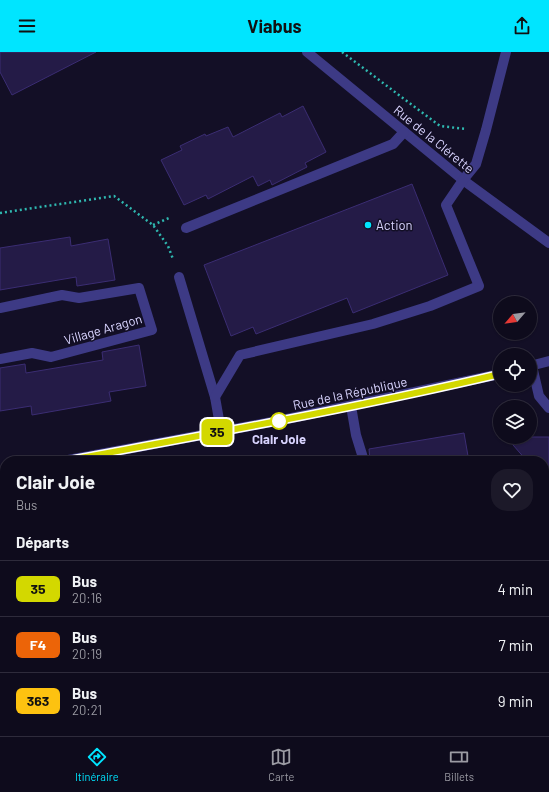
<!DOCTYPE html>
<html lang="fr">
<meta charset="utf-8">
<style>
body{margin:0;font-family:Barlow,sans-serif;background:#1c1929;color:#f1f3f6;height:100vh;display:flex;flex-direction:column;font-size:15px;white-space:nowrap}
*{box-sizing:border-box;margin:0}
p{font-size:13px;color:#9b9ba3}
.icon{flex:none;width:22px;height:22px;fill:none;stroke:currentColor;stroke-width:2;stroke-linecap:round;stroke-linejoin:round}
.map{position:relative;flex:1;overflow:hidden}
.sheet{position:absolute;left:0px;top:404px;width:549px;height:280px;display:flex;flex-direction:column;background:#0e0b1c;border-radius:16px 16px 0 0;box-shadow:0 1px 3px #0004,0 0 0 1px #2e2b3b}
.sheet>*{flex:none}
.badge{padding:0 8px;border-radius:6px;font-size:14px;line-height:26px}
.needle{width:26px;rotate:242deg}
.controls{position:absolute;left:493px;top:244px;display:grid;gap:8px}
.controls a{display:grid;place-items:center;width:44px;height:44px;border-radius:50%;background:#0e0b1c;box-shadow:0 1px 3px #0004,0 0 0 1px #2e2b3b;font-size:20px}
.map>.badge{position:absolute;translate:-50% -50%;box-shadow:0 0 0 2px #fff}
h2{padding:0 16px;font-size:15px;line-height:36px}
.round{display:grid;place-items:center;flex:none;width:42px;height:42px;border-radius:16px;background:#1c1929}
.head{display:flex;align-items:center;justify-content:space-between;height:68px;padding:0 16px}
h1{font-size:19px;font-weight:700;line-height:30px}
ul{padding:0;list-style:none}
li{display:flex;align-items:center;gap:12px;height:56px;padding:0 16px;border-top:1px solid #2e2b3b}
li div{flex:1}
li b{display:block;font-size:15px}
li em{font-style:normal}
li .badge{min-width:44px;font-weight:700;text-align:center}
header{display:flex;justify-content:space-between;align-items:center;height:52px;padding:0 16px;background:#00e5ff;color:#111;font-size:18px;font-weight:700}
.dock{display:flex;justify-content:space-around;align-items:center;height:56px;border-top:1px solid #2e2b3b;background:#0e0b1c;font-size:11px;color:#9b9ba3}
.dock a{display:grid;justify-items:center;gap:2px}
.dock .selected{color:#00e5ff}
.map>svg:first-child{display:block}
.building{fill:#241b47;stroke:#3b2d73}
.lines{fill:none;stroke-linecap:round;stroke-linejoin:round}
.path{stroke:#2fb8b0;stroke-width:2.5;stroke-dasharray:2 3;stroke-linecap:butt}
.minor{stroke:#3d3a85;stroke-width:10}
.line-casing{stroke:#fff;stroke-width:9}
.line{stroke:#d3d800;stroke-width:6}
.poi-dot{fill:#00e5ff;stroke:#130f26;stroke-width:1.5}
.stop-dot{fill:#fff;stroke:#d3d800;stroke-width:2}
.labels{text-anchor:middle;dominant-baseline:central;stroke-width:3;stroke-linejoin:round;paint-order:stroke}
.street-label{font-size:13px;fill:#d9d4ff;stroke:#130f26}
.poi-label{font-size:13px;fill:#d9d4ff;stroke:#130f26;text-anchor:start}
.stop-label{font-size:13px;font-weight:bold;fill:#d9d4ff;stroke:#130f26}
</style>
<header><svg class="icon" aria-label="menu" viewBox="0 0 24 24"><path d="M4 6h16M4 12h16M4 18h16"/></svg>Viabus<svg class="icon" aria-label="share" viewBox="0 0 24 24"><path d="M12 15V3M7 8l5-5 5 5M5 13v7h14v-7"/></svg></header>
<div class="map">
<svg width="549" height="684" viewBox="0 0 549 684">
<rect width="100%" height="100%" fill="#130f26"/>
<!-- building -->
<g class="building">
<polygon points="0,0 96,0 12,43 0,20"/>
<polygon points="303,54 326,100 305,111 307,115 272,133 270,128 258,134 253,124 208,147 206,143 184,153 161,108 182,98 180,94 205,82 206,84 228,75 233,85 280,61 282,65"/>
<polygon points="412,132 448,223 353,261 347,246 256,282 253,275 231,284 204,213"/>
<polygon points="70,185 71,194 108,187 115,228 77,234 76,225 0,238 0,196"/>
<polygon points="139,293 146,334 109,340 111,349 32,363 31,354 0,359 0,316 25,312 26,321 103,308 102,300"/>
<polygon points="464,381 468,404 456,406 456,409 370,409 369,397"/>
<polygon points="506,385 549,385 549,435 544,429 544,409 527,409"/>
</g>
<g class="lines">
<!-- path -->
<g class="path">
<polyline points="342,0 440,74 466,77"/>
<polyline points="0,161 114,144 153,173 168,194 173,207"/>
<polyline points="153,173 169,166"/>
</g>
<!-- minor -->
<g class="minor">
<polyline points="307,0 463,128 549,191"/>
<polyline points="186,176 393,92 404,80"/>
<polyline points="179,225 215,345 221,379"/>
<polyline points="0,256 62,243 79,246 139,236 152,278 51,305 32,301 0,307"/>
<polyline points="530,314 549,309"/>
<polyline points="532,314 539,344 549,356"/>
<polyline points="215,345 240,303 373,272 430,254 479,234 446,153 463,128 476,112 486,78 506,0"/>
<polyline points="351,354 356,383 364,409"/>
<polyline points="63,409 282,368 500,322"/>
<polyline points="0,421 5,420"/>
<polyline points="0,625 5,624"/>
<polyline points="544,661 549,662"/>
<polyline points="230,679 233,684"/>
<polyline points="305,679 308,684"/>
<polyline points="137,684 147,679"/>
<polyline points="348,684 357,679"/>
<polyline points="485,684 494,679"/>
</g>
</g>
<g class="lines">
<!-- line casing -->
<g class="line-casing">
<path id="line" d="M64,409C209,382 356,356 500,322"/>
</g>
<!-- line -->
<use href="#line" class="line"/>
</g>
<!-- markers -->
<circle class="poi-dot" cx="368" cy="173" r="4"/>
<circle class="stop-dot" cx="279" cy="369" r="8"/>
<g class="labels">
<!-- street labels -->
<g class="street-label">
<text transform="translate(434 87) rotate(39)">Rue de la Clérette</text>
<text transform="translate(103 277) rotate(-16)">Village Aragon</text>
<text transform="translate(350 341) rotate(-12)">Rue de la République</text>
</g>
<!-- poi labels -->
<g class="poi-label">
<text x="376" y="173">Action</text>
</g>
<!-- stop labels -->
<g class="stop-label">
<text x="279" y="387">Clair Joie</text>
</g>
</g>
</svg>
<div class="controls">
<a><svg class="needle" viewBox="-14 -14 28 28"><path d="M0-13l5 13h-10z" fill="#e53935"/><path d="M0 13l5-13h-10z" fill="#9b9ba3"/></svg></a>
<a><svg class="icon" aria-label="locate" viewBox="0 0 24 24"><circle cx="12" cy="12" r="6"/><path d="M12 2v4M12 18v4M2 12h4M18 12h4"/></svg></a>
<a><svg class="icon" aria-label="layers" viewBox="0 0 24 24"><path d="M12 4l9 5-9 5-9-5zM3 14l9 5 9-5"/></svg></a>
</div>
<b class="badge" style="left:217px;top:380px;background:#d3d800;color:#111">35</b>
<section class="sheet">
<div class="head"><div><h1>Clair Joie</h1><p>Bus</p></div><a class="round"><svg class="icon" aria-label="heart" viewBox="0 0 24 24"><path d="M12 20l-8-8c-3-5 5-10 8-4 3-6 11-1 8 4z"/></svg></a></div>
<h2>Départs</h2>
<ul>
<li><span class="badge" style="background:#d3d800;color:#111">35</span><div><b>Bus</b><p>20:16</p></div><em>4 min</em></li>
<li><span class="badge" style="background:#ec6408;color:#fff">F4</span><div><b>Bus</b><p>20:19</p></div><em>7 min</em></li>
<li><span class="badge" style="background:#fdc210;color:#111">363</span><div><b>Bus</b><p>20:21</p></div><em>9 min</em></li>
</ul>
</section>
</div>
<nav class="dock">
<a class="selected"><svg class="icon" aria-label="directions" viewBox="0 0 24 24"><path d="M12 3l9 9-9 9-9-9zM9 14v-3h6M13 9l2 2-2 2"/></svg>Itinéraire</a>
<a><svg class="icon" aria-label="map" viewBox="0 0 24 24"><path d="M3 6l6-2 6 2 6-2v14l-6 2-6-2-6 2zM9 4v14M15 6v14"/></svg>Carte</a>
<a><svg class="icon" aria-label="tickets" viewBox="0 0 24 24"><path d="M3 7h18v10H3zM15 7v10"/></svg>Billets</a>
</nav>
